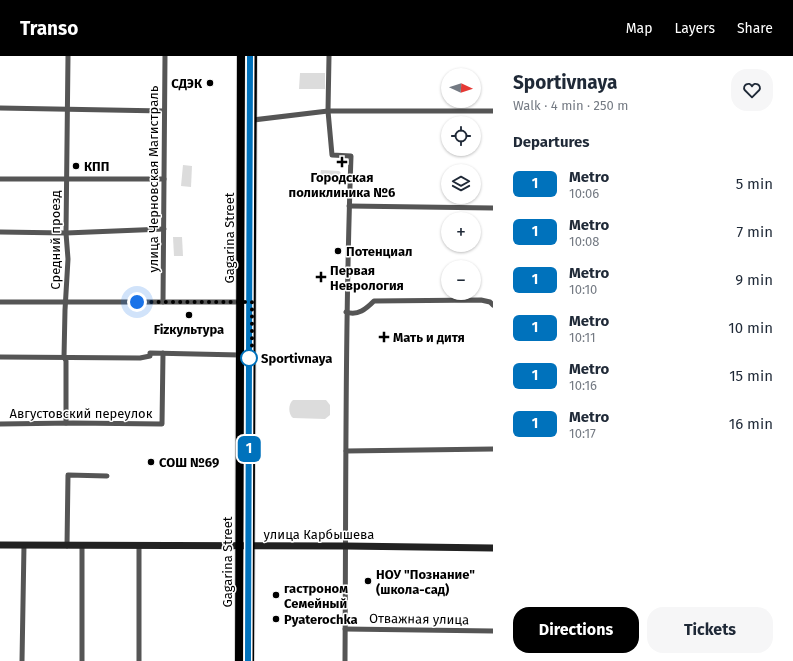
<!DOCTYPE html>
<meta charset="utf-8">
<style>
body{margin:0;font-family:"Fira Sans",sans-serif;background:#f6f6f7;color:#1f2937;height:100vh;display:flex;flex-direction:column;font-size:15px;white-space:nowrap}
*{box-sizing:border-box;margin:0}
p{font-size:13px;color:#747a83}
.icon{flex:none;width:22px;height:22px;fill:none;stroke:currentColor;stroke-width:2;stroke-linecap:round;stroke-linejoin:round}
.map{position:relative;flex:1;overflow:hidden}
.side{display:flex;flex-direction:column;background:#fff;width:300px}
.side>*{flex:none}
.badge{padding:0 8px;border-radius:6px;font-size:14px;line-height:26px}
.needle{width:26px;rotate:93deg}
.fabs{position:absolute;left:441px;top:12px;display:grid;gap:8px}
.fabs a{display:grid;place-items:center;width:40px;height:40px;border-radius:50%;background:#fff;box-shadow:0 1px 3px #0004;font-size:20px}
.you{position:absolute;width:20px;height:20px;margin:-10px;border:3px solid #fff;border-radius:50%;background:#1a73e8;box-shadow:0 0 0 6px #1a73e833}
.map>.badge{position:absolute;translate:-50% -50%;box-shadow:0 0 0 2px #fff}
h2{padding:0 20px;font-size:15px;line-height:36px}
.round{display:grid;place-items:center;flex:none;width:42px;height:42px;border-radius:16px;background:#f6f6f7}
.head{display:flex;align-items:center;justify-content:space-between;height:68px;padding:0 20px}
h1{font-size:19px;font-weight:700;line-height:30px}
.button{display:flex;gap:8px;margin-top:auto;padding:8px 20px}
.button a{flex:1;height:46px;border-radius:16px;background:#000;color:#fff;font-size:16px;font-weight:700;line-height:46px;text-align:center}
.button a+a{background:#f6f6f7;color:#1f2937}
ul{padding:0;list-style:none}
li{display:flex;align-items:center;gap:12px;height:48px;padding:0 20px}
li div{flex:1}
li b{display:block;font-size:15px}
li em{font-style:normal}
li .badge{min-width:44px;font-weight:700;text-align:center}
header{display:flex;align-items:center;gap:24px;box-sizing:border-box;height:56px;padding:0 20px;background:#000;color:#fff}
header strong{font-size:19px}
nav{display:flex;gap:22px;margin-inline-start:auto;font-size:14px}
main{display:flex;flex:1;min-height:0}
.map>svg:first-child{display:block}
.green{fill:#dcdcdc}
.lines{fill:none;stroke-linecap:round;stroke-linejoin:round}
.primary-casing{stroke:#dbdbdb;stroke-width:10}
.street{stroke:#555;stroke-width:5}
.secondary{stroke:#222;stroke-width:7}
.primary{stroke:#000;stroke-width:8}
.line-casing{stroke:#fff;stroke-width:9}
.line{stroke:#0072bc;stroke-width:6}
.walk{stroke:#000;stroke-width:4;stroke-dasharray:0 7.2}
.poi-dot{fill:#000;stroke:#fff;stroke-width:1.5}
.stop-dot{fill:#fff;stroke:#0072bc;stroke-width:2}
.labels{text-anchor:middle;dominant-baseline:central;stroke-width:3;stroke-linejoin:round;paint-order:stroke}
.poi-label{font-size:13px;font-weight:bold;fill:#000;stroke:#fff;text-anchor:start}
.street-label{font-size:13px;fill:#000;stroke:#fff}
.stop-label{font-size:13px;font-weight:bold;fill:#000;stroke:#fff;text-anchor:start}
</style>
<header>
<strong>Transo</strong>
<nav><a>Map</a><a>Layers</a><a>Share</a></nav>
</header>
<main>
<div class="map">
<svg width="493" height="605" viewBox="0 0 493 605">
<rect width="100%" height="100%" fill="#fff"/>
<!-- green -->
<g class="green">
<polygon points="245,0 249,0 248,222 247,223 245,222"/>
<polygon points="300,17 325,17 325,33 299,33"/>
<polygon points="183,109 192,110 191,131 181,130"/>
<polygon points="321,114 339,115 341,117 341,121 320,121"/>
<polygon points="173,181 182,181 183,200 174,200"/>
<polygon points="246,258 248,259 246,481 244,482 243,482 244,259"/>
<path d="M293,344H326L330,349V359L325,363L293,362C288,358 288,348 293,344Z"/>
<polygon points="245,515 247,516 246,605 243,605 243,516"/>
</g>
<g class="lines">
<!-- primary casing -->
<g class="primary-casing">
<g id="primary">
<polyline points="239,605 241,0"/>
<polyline points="250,605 253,0"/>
</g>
</g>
<!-- street -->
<g class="street">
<path d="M329,0L328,55L332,99L351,100C345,268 346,436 345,605"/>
<polyline points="0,52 164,55"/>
<polyline points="253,64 328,55 493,55"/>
<polyline points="0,123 164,123"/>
<polyline points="349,150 493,152"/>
<polyline points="0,176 66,177 164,173"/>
<polyline points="0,246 240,246"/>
<polyline points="163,246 165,0"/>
<path d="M346,256C358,260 366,253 374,245L481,244L490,246L493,249"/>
<polyline points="0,301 140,302 150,300 150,297 240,299"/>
<polyline points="66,367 66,305 64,301 65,254 68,203 66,177 68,0"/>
<polyline points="0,368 73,367 162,368 163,297"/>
<polyline points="346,395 493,393"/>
<polyline points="67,490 68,419 107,420"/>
<polyline points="345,573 493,575"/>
<polyline points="22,605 24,489"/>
<polyline points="82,605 82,490"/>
<polyline points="139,605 139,490"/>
</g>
<!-- secondary -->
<polyline class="secondary" points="0,489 346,490 493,492"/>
<!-- primary -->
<use href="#primary" class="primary"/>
</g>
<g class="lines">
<!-- line casing -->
<g class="line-casing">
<polyline id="line" points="248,605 250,0"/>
</g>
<!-- line -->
<use href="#line" class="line"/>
<!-- walk -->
<polyline class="walk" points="137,246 252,246 252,299 249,302"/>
</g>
<!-- markers -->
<g class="poi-dot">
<circle cx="210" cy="27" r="4"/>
<path d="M340 100h4v4h4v4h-4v4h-4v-4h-4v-4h4z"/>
<circle cx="76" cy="110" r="4"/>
<circle cx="338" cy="195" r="4"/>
<path d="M319 215h4v4h4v4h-4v4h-4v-4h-4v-4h4z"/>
<circle cx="189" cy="259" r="4"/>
<path d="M382 275h4v4h4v4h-4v4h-4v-4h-4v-4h4z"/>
<circle cx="151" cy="406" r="4"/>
<circle cx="368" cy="525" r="4"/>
<circle cx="276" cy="539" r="4"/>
<circle cx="276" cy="563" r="4"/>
</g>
<circle class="stop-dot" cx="249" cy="302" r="8"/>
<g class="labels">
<!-- poi labels -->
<g class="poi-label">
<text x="202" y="27" text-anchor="end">СДЭК</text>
<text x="84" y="110">КПП</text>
<text x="342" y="121" text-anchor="middle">Городская<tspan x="342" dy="15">поликлиника №6</tspan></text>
<text x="346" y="195">Потенциал</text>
<text x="330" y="214">Первая<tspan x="330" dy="15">Неврология</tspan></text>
<text x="189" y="273" text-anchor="middle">Fizкультура</text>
<text x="393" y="281">Мать и дитя</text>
<text x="159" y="406">СОШ №69</text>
<text x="376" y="518">НОУ "Познание"<tspan x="376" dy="15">(школа-сад)</tspan></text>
<text x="284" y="532">гастроном<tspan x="284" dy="15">Семейный</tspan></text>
<text x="284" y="563">Pyaterochka</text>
</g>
<!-- street labels -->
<g class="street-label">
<text transform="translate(153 123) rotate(-90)">улица Черновская Магистраль</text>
<text transform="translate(229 182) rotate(-90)">Gagarina Street</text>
<text transform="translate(55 184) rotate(-90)">Средний проезд</text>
<text x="81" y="357">Августовский переулок</text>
<text x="319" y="478">улица Карбышева</text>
<text transform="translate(227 506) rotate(-90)">Gagarina Street</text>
<text transform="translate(419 563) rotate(1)">Отважная улица</text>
</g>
<!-- stop labels -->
<g class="stop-label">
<text x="261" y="302">Sportivnaya</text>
</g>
</g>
</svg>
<div class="fabs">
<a><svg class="needle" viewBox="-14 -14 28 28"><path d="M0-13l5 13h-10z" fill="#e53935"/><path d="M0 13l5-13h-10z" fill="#747a83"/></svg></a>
<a><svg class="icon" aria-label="locate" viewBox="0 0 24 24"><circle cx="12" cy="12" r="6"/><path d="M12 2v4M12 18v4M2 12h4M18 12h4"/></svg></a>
<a><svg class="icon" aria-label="layers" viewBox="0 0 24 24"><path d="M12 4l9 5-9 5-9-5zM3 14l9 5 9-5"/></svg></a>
<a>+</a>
<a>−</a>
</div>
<div class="you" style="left:137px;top:246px"></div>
<b class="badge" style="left:249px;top:393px;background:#0072bc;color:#fff">1</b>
</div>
<section class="side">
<div class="head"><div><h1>Sportivnaya</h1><p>Walk · 4 min · 250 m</p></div><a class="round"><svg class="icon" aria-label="heart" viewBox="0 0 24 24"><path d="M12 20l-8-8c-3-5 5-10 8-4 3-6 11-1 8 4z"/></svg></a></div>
<h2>Departures</h2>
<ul>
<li><span class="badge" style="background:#0072bc;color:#fff">1</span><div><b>Metro</b><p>10:06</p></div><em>5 min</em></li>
<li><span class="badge" style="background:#0072bc;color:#fff">1</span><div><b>Metro</b><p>10:08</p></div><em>7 min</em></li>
<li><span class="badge" style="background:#0072bc;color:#fff">1</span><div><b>Metro</b><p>10:10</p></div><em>9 min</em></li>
<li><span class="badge" style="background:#0072bc;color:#fff">1</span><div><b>Metro</b><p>10:11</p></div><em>10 min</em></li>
<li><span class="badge" style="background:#0072bc;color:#fff">1</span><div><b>Metro</b><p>10:16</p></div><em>15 min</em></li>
<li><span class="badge" style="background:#0072bc;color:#fff">1</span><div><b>Metro</b><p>10:17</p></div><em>16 min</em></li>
</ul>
<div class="button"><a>Directions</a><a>Tickets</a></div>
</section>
</main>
